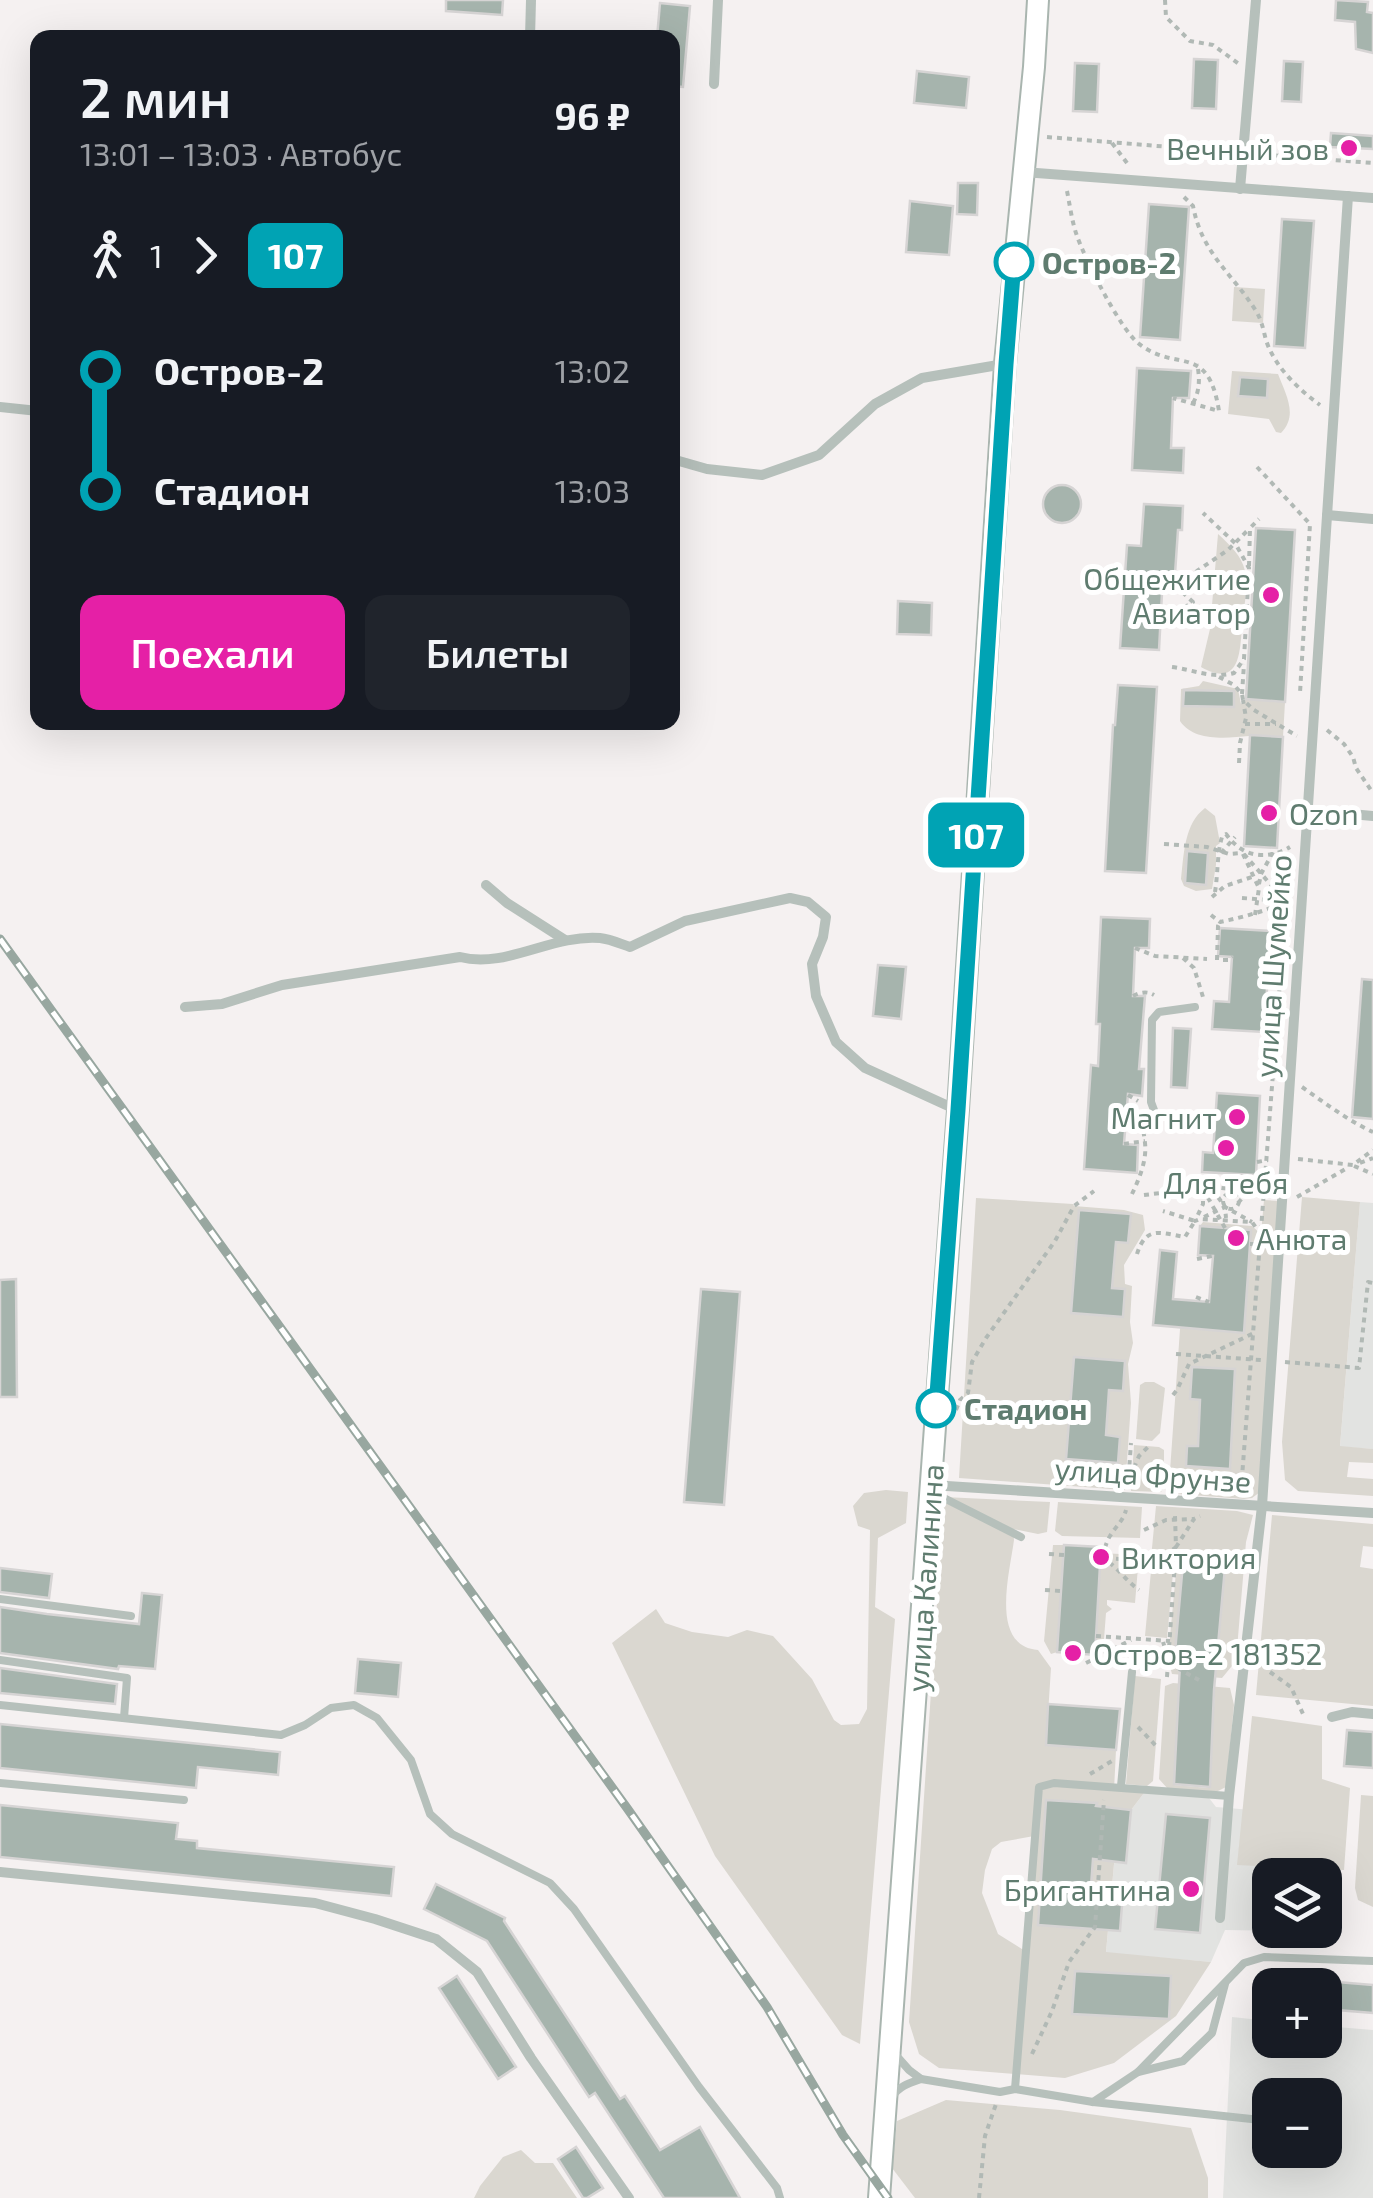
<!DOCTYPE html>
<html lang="ru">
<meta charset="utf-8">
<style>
body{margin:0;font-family:"Exo 2",sans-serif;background:#20242c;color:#f1f3f6;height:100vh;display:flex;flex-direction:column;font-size:38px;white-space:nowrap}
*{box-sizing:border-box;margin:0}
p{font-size:32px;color:#9ea1a6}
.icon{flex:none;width:55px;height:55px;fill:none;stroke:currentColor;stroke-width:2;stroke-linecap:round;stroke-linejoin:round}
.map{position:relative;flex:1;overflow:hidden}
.panel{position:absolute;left:30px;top:30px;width:650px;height:700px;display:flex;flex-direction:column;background:#171b24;border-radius:20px;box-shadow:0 10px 40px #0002}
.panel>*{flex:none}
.badge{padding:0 20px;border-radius:15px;font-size:35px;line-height:65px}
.tools{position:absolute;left:1252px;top:1858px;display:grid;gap:20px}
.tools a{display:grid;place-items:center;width:90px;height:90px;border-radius:20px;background:#171b24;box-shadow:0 10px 40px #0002;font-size:50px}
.map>.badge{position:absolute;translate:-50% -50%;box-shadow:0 0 0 5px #fff}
.legs{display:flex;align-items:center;gap:15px;height:110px;padding:0 50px;font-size:32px}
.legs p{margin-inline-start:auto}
.headline{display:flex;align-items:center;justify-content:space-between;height:170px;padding:0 50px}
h1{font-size:55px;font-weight:600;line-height:75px}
.action{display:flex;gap:20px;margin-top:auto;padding:20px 50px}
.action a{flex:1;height:115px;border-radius:20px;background:#e520a6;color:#fff;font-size:40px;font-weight:600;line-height:115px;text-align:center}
.action a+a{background:#20242c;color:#f1f3f6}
ul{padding:0 50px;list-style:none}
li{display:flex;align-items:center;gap:35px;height:120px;font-size:38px}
li i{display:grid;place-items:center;width:15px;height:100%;margin:0 12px;background:currentColor}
li i::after{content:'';width:25px;height:25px;margin:-12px;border:8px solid;border-radius:50%;background:#171b24}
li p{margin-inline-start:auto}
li:first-child i{background:linear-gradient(#0000 50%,currentColor 0)}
li:last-child i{background:linear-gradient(currentColor 50%,#0000 0)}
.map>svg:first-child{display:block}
.built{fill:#e2e3e1;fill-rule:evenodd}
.green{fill:#dad7d0;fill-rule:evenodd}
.building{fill:#a6b4ad;stroke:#d6d4d4;stroke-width:2.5}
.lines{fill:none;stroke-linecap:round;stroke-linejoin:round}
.secondary-casing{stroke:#a9b5af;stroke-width:24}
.path{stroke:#b1b9b5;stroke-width:4;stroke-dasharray:5 5;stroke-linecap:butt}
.lane{stroke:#b6c0bb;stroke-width:8}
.street{stroke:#b6c0bb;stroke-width:10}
.secondary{stroke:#fff;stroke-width:20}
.rail-casing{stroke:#98a7a0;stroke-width:9}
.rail{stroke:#fff;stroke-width:5;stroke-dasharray:15;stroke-linecap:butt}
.line-1-casing{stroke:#fff;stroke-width:22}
.line-1{stroke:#00a3b4;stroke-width:15}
.poi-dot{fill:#e520a6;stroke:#fff;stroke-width:4}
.stop-1-dot{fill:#fff;stroke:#00a3b4;stroke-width:5}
.labels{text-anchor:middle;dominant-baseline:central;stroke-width:10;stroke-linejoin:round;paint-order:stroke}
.poi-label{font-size:30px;fill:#5f7c6f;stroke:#fff;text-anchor:end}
.stop-label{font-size:30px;font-weight:bold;fill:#5f7c6f;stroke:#fff;text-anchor:start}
.street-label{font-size:30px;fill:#5f7c6f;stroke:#fff}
</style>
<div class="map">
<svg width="1373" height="2198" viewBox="0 0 1373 2198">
<rect width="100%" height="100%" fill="#f5f1f1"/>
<!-- built -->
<g class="built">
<polygon points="1360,1202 1373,1203 1373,1449 1340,1447"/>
<polygon points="1144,1793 1209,1798 1216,1807 1288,1813 1284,1875 1270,1875 1270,1930 1280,1931 1225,1930 1211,1962 1106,1953 1119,1809 1131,1810"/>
<path d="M1232,2017L1270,2021V2040H1325V2026L1373,2030V2198H1223ZM1270,2095H1325V2150H1270Z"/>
</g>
<!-- green -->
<g class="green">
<polygon points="1234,287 1265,289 1263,323 1232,321"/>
<path d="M1232,371L1278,374C1285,393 1299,415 1281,433L1276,432L1269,419L1228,414Z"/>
<path d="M1218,534C1229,544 1242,556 1245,571C1249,589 1243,609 1242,626C1240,652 1240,689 1201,667L1210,629Z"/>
<path d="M1203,681L1238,689L1241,704L1246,699L1285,702L1283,737C1272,737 1260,734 1249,736C1227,738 1194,742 1180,721L1181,689L1199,686Z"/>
<path d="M1205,808L1215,816L1220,843L1216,846V865L1212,889L1196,891L1184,886L1181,879C1184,854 1184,824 1205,808Z"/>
<polygon points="1302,1197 1360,1202 1340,1446 1373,1449 1373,1463 1349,1462 1347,1477 1373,1479 1373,1496 1298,1491 1285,1480 1282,1442"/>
<path d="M976,1198L1073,1204L1074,1206L1124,1210L1143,1215L1145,1230L1124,1265L1125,1284L1132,1286L1130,1322L1133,1343L1128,1364L1131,1403L1125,1490L959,1478ZM1079,1210L1130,1214L1128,1242H1116L1112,1288L1125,1290L1123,1317L1071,1313ZM1074,1357L1125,1361L1123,1391L1109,1390L1106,1435L1120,1437L1118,1463L1066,1459Z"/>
<path d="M1264,1200L1279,1201L1260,1492L1252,1498L1244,1499L1178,1494L1172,1491L1169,1485L1182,1301H1196L1194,1329L1244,1332L1251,1230L1200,1226L1203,1222L1252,1226L1261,1234ZM1192,1367L1235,1369L1230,1468L1186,1466L1187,1446H1198L1200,1400L1190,1399Z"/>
<polygon points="1145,1382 1154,1382 1165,1388 1160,1433 1152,1441 1136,1439 1140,1385"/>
<polygon points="1134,1445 1159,1447 1164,1450 1164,1487 1161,1492 1131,1491"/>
<polygon points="886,1490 908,1492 906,1523 878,1538 875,1607 895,1619 860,2044 842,2035 715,1856 612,1643 656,1609 665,1623 692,1632 728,1637 747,1630 773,1636 812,1679 834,1720 841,1725 859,1724 867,1709 870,1530 858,1526 853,1506 864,1493"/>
<path d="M944,1497L1050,1502L1047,1532L1038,1534L1013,1529L1014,1540C1010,1572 989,1646 1038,1650L1051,1668L1046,1745L1116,1750L1114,1790L1144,1793L1131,1810L1119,1809L1106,1952L1211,1962L1176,2016L1114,2063L1065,2078L939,2068L919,2054L909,2022ZM1046,1800L1097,1804L1088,1928L1038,1925ZM1034,1836L1025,1951L998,1934L982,1893L985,1870L992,1849L1001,1842ZM1075,1971L1171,1977L1168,2019L1073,2014Z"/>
<polygon points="1058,1502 1142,1507 1140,1538 1062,1536 1055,1531"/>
<polygon points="1156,1506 1237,1511 1253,1515 1246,1542 1236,1661 1222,1678 1172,1674 1168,1659 1176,1572 1150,1569"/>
<polygon points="1272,1515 1373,1524 1373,1547 1363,1546 1360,1567 1373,1569 1373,1706 1256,1695"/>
<polygon points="1053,1545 1064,1545 1057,1652 1051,1654 1044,1641"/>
<polygon points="1101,1553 1139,1555 1135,1603 1107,1600 1107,1605 1112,1609 1106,1613 1104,1639 1095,1655"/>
<polygon points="1151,1571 1173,1573 1167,1638 1145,1636"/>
<polygon points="1135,1676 1161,1679 1153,1781 1147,1786 1126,1784"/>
<path d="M1173,1683L1230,1688L1234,1705L1226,1787L1216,1792L1168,1789L1159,1779L1165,1686ZM1179,1688L1215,1690L1209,1788L1174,1785Z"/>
<polygon points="1252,1716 1322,1726 1322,1779 1350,1788 1344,1870 1237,1865"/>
<polygon points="1361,1795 1373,1796 1373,1907 1358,1900 1355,1888"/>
<polygon points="946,2100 1060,2110 1191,2128 1208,2178 1208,2198 915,2198 892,2168 897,2121"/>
<polygon points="521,2150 535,2163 553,2163 577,2198 474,2198 480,2186 503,2157"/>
</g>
<!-- building -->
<g class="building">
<polygon points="446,0 503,0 502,15 446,11"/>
<polygon points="1336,0 1368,2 1367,12 1373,13 1373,53 1356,49 1355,22 1335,20"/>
<polygon points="660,3 690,6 683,87 672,86 672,38 657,38"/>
<polygon points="1194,59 1218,60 1216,109 1192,108"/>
<polygon points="1284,61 1303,62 1301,102 1282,101"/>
<polygon points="1075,63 1099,64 1097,112 1073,111"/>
<polygon points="917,71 969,77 966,108 914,103"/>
<polygon points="1331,133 1373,136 1373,149 1330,147"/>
<polygon points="958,183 978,183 977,215 957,214"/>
<polygon points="910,201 953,206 949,255 906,252"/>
<polygon points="1149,204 1189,207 1180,340 1140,337"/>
<polygon points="1282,219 1314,221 1305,348 1274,346"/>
<polygon points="1137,368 1191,371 1189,398 1173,398 1171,448 1184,448 1183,473 1132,470"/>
<polygon points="1240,377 1268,379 1267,398 1238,396"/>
<circle cx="1062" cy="504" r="19"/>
<polygon points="1144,504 1183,506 1182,530 1178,530 1175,574 1163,574 1159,650 1120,648 1127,545 1141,546"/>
<polygon points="1256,528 1295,530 1285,702 1246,699"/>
<polygon points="898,601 932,603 931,635 897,634"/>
<polygon points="1118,685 1157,687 1146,873 1105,871 1113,725 1115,725"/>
<polygon points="1184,690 1234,691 1234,707 1183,706"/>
<polygon points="1250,735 1283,737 1277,848 1244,846"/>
<polygon points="1187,851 1208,853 1206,885 1185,883"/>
<polygon points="1101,917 1150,919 1149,948 1135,948 1133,996 1145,996 1139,1069 1144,1069 1142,1096 1128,1094 1124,1144 1138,1145 1137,1173 1084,1169 1091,1065 1098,1066 1100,1024 1096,1024"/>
<polygon points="1220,928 1271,931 1264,1032 1212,1029 1214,1001 1229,1002 1232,957 1218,956"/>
<polygon points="878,965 906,967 901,1019 873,1016"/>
<polygon points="1362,979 1373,980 1373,1119 1352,1117"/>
<polygon points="1173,1028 1191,1029 1187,1088 1171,1087"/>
<polygon points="1217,1093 1260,1096 1256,1175 1202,1172 1203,1152 1213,1153"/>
<polygon points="1079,1210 1131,1214 1128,1243 1116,1242 1112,1288 1125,1289 1123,1317 1071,1313"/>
<polygon points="1200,1226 1251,1230 1244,1333 1153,1325 1160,1250 1177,1252 1173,1299 1209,1302 1213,1256 1198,1255"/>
<polygon points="16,1279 17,1397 0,1397 0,1280"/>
<polygon points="701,1289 740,1292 724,1505 684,1502"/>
<polygon points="1074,1357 1125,1361 1123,1391 1109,1390 1106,1435 1120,1437 1118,1463 1066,1459"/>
<polygon points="1192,1367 1235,1369 1230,1469 1186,1466 1187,1446 1198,1446 1200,1400 1190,1399"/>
<polygon points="1064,1545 1101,1547 1095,1655 1057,1652"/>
<polygon points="1184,1552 1226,1556 1214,1690 1210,1787 1174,1784 1180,1664 1174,1663"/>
<polygon points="0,1568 52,1574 49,1598 0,1592"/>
<polygon points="142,1593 162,1595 155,1669 119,1666 118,1669 0,1653 0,1607 47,1614 139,1624"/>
<polygon points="358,1659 401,1663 398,1697 355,1693"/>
<polygon points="0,1668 117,1684 115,1704 0,1693"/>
<polygon points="1048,1704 1120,1709 1116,1750 1046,1745"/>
<polygon points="0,1724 280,1752 278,1775 198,1767 196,1788 0,1768"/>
<polygon points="1347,1730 1373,1732 1373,1768 1344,1766"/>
<polygon points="1046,1800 1097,1803 1096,1806 1131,1810 1126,1863 1093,1859 1090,1901 1122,1905 1120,1931 1038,1925"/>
<polygon points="0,1805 178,1823 176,1839 197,1841 197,1848 394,1867 391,1896 0,1857"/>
<polygon points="1166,1814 1210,1818 1200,1933 1155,1929"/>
<polygon points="436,1884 505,1918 504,1921 620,2099 625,2096 660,2150 700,2127 740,2198 664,2198 595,2093 589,2097 487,1941 424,1909"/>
<polygon points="1075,1971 1171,1976 1169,2019 1072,2014"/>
<polygon points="457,1976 516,2067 498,2079 439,1988"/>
<polygon points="1325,1981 1373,1985 1373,2013 1325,2009"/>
<polygon points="576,2147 603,2188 587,2198 583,2198 558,2159"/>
</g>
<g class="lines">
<!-- secondary casing -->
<g class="secondary-casing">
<polyline id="secondary" points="879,2198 958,1110 1005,364 1034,67 1038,0"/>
</g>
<!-- path -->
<g class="path">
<polyline points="1165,0 1166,17 1190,41 1213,45 1239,64"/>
<polyline points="1047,137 1232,152"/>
<polyline points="1112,143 1130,167"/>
<polyline points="1256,154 1373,163"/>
<path d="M1067,191C1070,206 1072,222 1077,236C1086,261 1119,327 1138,343C1176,374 1208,341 1219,411L1173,398"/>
<path d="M1184,197L1193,206C1202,254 1232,273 1256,311C1262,321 1263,329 1266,340C1274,366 1299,390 1320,405"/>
<path d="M1193,403C1200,391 1200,377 1197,364"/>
<polyline points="1257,467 1310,524 1300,693"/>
<polyline points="1249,566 1250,528 1259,519"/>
<polyline points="1172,584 1187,584 1197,571 1228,550 1250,528"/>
<polyline points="1159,624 1193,602 1163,574"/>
<path d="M1172,667C1194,670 1212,679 1234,673L1244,659L1249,568L1235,543L1203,513"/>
<polyline points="1219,677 1234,685 1242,694 1243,700 1254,710 1297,736"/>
<polyline points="1242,694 1244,664"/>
<polyline points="1245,724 1276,724"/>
<polyline points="1327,730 1344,744 1353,757 1356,768 1373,793"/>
<polyline points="1239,763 1240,743 1246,718 1243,700"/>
<polyline points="1164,844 1207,847 1229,854 1242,853"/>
<polyline points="1221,853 1235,837"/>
<polyline points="1259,884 1261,874 1272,854 1289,862"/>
<path d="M1215,892C1218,874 1217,853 1222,837L1226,834C1242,857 1266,861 1290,847"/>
<polyline points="1212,897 1225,886 1252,877"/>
<polyline points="1242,898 1282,901"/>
<path d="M1211,915L1220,922C1244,917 1265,911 1286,902"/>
<polyline points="1255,915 1259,888 1242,852 1286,902"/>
<polyline points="1135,948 1155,956 1207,959"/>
<polyline points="1183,958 1194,968 1203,997"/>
<polyline points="1217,960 1218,926 1220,922"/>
<polyline points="1223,960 1229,960 1233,957"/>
<path d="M1133,996C1141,992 1147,991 1154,995"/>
<path d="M1302,1087C1325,1103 1347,1120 1373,1132"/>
<polyline points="1128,1095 1138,1101"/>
<polyline points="1124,1144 1145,1141"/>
<polyline points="1298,1159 1353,1165 1373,1150"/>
<polyline points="1257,1162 1268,1160"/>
<polyline points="1360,1163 1373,1158"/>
<polyline points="1354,1166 1373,1174"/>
<polyline points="1203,1191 1203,1204 1195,1221 1200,1219 1252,1222 1261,1235"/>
<circle cx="1231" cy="1201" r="8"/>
<path d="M1132,1194C1139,1179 1147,1161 1145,1143C1144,1133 1142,1128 1144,1117"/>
<polyline points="1144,1195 1211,1187 1225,1207 1252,1222"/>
<polyline points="1297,1197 1349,1167"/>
<polyline points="1238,1203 1255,1184"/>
<polyline points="1204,1217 1225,1207 1226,1218"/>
<path d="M1225,1228L1198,1180C1218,1192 1249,1193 1264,1172"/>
<polyline points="1250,1244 1260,1244"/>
<path d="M1137,1254C1146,1225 1161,1233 1185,1237L1195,1221L1163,1211"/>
<polyline points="1197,1259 1212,1256"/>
<polyline points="1196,1297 1209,1302"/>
<polyline points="1176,1354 1261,1360"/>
<polyline points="1285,1362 1359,1368 1368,1282 1373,1283"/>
<polyline points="1173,1395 1177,1390 1189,1364 1254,1333"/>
<polyline points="956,1410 960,1400 968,1393 972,1362 986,1338 1055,1241 1074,1206 1094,1191"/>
<polyline points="1130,1477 1139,1456 1151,1444"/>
<polyline points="1128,1485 1131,1443"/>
<polyline points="1241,1490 1285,917"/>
<polyline points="1144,1530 1166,1520 1194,1519"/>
<polyline points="1049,1554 1064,1555"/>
<path d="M1101,1557C1105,1550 1106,1542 1110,1536C1116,1526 1123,1521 1126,1510"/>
<path d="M1101,1557C1116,1565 1125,1580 1139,1590"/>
<polyline points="1106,1558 1142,1561"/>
<polyline points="1141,1568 1176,1571"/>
<polyline points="1150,1569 1176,1547 1175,1516"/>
<polyline points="1045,1590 1061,1591"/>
<polyline points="1096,1636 1170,1641"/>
<path d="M1163,1642C1171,1667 1177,1668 1199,1680"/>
<polyline points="1258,1656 1270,1672 1291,1687 1303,1714"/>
<polyline points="1072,1662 1073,1653"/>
<polyline points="1086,1663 1131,1640"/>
<polyline points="1167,1677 1176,1547 1194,1519 1200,1516"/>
<polyline points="1138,1727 1158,1748"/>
<polyline points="1090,1774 1112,1761"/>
<polyline points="1032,2054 1052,2011 1069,1962 1095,1927 1104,1800"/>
<polyline points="979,2198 985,2136 997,2101"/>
</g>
<!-- lane -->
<g class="lane">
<polyline points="1158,1121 1151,1102 1152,1020 1159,1012 1195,1007"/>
<polyline points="934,1493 1021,1537"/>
<polyline points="0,1599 131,1616"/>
<polyline points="0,1660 127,1678 124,1718"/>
<polyline points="0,1705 281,1735 305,1725 331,1708 354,1705 377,1718 411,1760 430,1814 452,1834 550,1883 574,1909 699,2087 777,2188 780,2198"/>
<polyline points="0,1783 184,1800"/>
<polyline points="1121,1786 1132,1672"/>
<polyline points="1138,2072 1244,1963 1264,1957 1373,1961"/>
<polyline points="921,2079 1000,2092 1015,2089 1093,2102 1270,2121"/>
<polyline points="1015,2089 1039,1787 1054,1783 1229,1796"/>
<path d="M892,2097C899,2086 909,2083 921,2079L909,2070L893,2052"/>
<polyline points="1093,2102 1138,2072 1183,2061 1212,2033 1225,1984"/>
</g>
<!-- street -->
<g class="street">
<polyline points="530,38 531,0"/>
<polyline points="714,84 718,0"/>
<polyline points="1023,172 1373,198"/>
<polyline points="1240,189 1256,0"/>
<polyline points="0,407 38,411"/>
<polyline points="672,459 707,469 762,475 819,455 875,404 922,378 1004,364"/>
<polyline points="1327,515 1373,519"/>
<polyline points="1307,810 1373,816"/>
<polyline points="486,885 507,903 565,940"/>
<path d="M185,1007L222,1004L282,985L460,957C506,969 552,934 600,938C610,939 621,944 630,947L685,921L790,898L808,902L826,917L823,937L812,964L816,996L836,1042L865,1068L957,1110"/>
<polyline points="931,1485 1373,1513"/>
<polyline points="1332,1717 1352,1712 1373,1714"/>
<polyline points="0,1872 315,1903 375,1919 436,1939 477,1972 531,2058 629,2198"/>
<polyline points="1220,1918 1229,1796 1262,1506 1348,196"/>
</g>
<!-- secondary -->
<use href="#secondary" class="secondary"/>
<!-- rail casing -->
<g class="rail-casing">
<polyline id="rail" points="0,939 627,1808 767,2007 843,2135 888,2198"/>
</g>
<!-- rail -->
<use href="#rail" class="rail"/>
</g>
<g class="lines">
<!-- line-1 casing -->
<g class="line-1-casing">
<polyline id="line-1" points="936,1408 958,1110 1006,364 1014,262"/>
</g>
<!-- line-1 -->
<use href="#line-1" class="line-1"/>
</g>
<!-- markers -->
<g class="poi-dot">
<circle cx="1349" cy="148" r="10"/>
<circle cx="1271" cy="595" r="10"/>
<circle cx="1269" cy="813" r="10"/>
<circle cx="1237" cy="1117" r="10"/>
<circle cx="1226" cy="1148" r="10"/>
<circle cx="1236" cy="1238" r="10"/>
<circle cx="1101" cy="1557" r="10"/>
<circle cx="1073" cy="1653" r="10"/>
<circle cx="1191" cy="1889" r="10"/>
</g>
<g class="stop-1-dot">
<circle cx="1014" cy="262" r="18"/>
<circle cx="936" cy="1408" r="18"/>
</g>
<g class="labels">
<!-- poi labels -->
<g class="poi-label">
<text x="1329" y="148">Вечный зов</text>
<text x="1251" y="578">Общежитие<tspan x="1251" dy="34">Авиатор</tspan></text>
<text x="1289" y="813" text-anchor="start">Ozon</text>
<text x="1217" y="1117">Магнит</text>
<text x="1226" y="1182" text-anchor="middle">Для тебя</text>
<text x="1256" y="1238" text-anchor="start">Анюта</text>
<text x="1121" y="1557" text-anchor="start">Виктория</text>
<text x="1093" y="1653" text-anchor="start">Остров-2 181352</text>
<text x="1171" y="1889">Бригантина</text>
</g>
<!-- stop labels -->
<g class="stop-label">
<text x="1042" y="262">Остров-2</text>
<text x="964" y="1408">Стадион</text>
</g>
<!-- street labels -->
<g class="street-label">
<text transform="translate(1272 966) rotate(-86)">улица Шумейко</text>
<text transform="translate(1153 1474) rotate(4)">улица Фрунзе</text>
<text transform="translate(924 1578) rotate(-86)">улица Калинина</text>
</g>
</g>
</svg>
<div class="tools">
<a><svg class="icon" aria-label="layers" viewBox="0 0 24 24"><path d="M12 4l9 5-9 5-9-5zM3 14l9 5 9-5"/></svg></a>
<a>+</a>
<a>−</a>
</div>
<b class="badge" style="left:976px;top:835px;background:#00a3b4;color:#fff">107</b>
<section class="panel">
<div class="headline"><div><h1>2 мин</h1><p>13:01 – 13:03 · Автобус</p></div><b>96 ₽</b></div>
<div class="legs"><svg class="icon" aria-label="walk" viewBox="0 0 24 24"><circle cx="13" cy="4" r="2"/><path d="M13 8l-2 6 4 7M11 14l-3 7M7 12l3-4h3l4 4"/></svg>1<svg class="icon" aria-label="forward" viewBox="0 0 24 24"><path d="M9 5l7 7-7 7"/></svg><b class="badge" style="background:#00a3b4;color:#fff">107</b></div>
<ul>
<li><i style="color:#00a3b4"></i><b>Остров-2</b><p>13:02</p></li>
<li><i style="color:#00a3b4"></i><b>Стадион</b><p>13:03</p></li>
</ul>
<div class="action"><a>Поехали</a><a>Билеты</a></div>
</section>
</div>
